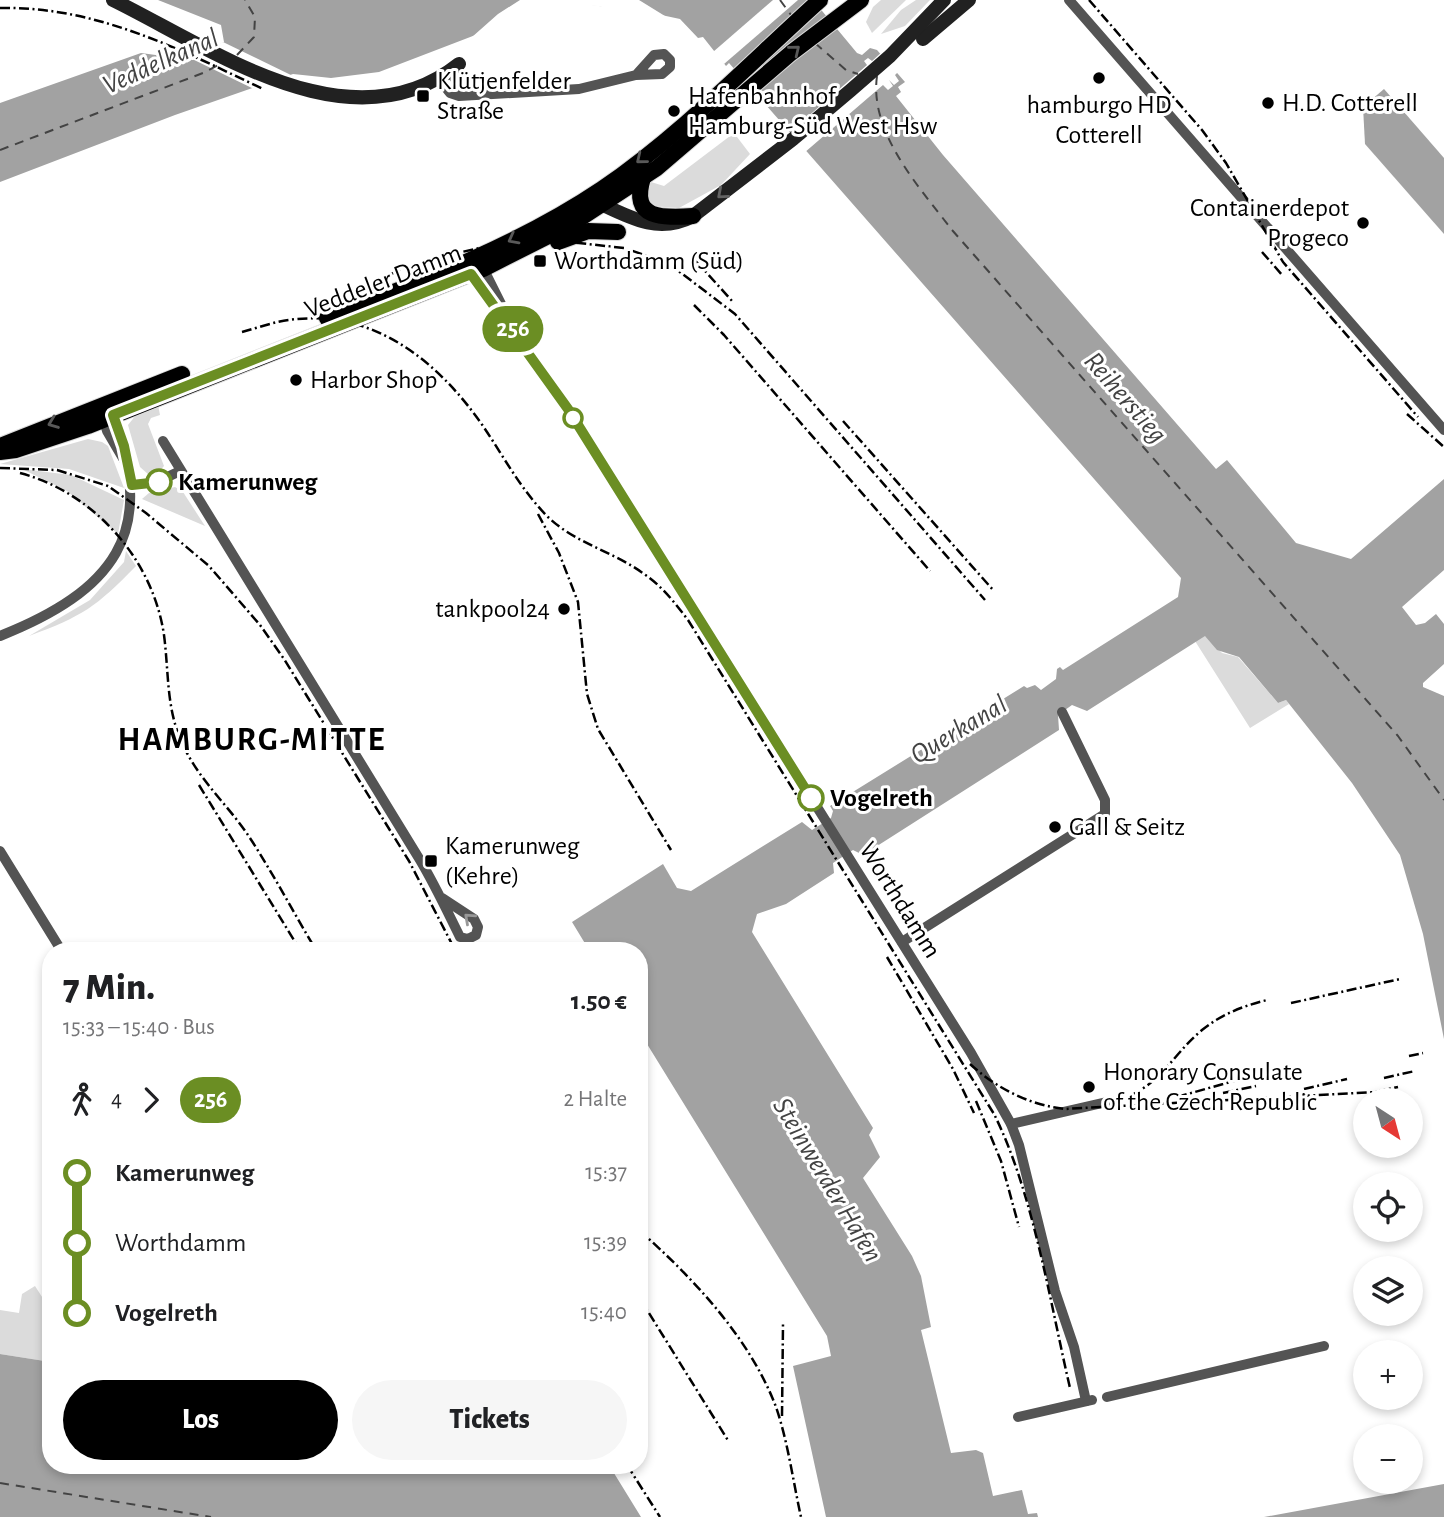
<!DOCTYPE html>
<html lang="de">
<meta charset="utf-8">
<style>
body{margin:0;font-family:"Alegreya Sans",sans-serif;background:#f6f6f6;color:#202124;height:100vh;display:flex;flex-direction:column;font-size:26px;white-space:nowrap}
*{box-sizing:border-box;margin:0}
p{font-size:23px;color:#757577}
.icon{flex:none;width:38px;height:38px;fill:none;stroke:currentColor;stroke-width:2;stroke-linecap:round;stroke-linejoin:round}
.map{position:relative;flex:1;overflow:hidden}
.drawer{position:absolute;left:42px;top:942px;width:606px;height:532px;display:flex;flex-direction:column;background:#fff;border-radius:28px;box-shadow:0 4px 10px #0003}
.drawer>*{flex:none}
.badge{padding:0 14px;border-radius:23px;font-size:24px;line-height:46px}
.needle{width:46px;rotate:144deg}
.buttons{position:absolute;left:1353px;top:1088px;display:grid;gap:14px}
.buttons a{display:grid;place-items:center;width:70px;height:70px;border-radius:50%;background:#fff;box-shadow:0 4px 10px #0003;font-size:35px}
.map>.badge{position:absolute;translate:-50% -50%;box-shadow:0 0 0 4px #fff}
.legs{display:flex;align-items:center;gap:10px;height:77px;padding:0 21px;font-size:23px}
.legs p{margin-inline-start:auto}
.summary{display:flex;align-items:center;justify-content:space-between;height:119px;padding:0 21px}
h1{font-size:38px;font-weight:800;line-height:52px}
.action{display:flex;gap:14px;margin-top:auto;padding:14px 21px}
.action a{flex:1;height:80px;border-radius:42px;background:#000;color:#fff;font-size:28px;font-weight:800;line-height:80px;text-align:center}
.action a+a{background:#f6f6f6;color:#202124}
ul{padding:0 21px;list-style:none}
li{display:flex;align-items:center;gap:24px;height:70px;font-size:26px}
li i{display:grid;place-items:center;width:10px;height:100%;margin:0 9px;background:currentColor}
li i::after{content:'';width:18px;height:18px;margin:-9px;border:5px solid;border-radius:50%;background:#fff}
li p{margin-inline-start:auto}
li:first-child i{background:linear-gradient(#0000 50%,currentColor 0)}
li:last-child i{background:linear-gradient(currentColor 50%,#0000 0)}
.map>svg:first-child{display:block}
.green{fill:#dbdbdb}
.water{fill:#a2a2a2}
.pier{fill:#fff}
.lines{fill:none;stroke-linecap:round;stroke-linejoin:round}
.ferry{stroke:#434343;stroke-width:2;stroke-dasharray:9 7;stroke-linecap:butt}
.primary-casing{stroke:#dbdbdb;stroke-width:18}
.street{stroke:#545454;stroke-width:10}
.secondary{stroke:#212121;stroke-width:14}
.primary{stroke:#000;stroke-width:16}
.rail{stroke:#000;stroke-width:2.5;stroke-dasharray:10 3.5 2 3.5;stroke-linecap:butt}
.oneway{stroke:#595959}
.oneway2{stroke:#646464}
.oneway3{stroke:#989898}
.line-1-casing{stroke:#fff;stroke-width:16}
.line-1{stroke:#6b8e23;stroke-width:10}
.poi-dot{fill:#000;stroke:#fff;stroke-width:2.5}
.stop-1-dot{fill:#fff;stroke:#6b8e23;stroke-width:3.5}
.labels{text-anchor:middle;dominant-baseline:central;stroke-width:6;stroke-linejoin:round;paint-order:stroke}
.poi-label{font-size:26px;fill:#000;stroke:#fff;text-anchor:start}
.street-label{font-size:26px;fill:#000;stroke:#fff}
.stop-label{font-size:26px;font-weight:bold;fill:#000;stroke:#fff;text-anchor:start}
.water-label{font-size:28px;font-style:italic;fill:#434343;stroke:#fff}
.district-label{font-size:33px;font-weight:bold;letter-spacing:2px;fill:#000;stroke:#fff}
</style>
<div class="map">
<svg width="1444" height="1517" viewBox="0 0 1444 1517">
<rect width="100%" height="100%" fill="#fff"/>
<!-- green -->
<g class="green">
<polygon points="881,0 906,0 872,33 866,22 873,7"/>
<polygon points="916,0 930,0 905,26 881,34 901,10"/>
<polygon points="734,133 750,154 721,185 679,208 651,206 645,187 651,182 664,186"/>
<polygon points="158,405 160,415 151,418 148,424 164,466 157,474 149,475 140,467 128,425 136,415"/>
<polygon points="88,439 102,442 108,446 124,488 69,469 0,464"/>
<polygon points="22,469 71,475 124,500 118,534 67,491"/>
<polygon points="175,487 183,492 205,526 142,499 149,493"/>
<path d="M126,551L136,566C96,607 83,616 29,636L90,600L124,562Z"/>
<polygon points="1205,635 1222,653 1238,657 1278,703 1286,700 1289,704 1250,728 1195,641"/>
<polygon points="35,1286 51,1311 51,1362 0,1354 0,1310 19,1313 22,1294"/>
</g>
<!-- water -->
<g class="water">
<polygon points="158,0 813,0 857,53 862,55 870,48 877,50 905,82 898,87 901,92 896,96 943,155 1216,469 1227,460 1296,543 1351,559 1444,479 1444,570 1402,607 1416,625 1425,623 1436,614 1444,624 1444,664 1423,683 1423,687 1444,696 1444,1039 1423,934 1400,855 1352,783 1286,700 1278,703 1239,657 1217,650 1205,636 1087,711 1072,705 1058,715 1059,730 863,855 853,850 833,863 834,873 786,904 757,914 752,932 873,1128 869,1135 880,1157 863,1178 912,1256 921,1276 931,1327 921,1330 951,1453 976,1450 983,1453 993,1496 1022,1490 1028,1514 1037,1513 1038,1517 826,1517 793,1366 831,1356 827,1336 639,1031 639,950 589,950 572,922 663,864 677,888 691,891 802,822 812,830 831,818 833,811 830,806 835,803 1024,686 1027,688 1035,685 1041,690 1056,679 1057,669 1060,667 1063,670 1178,597 1181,578 729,63 726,66 703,37 698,38 680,19 652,13 576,3 546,8 379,72 331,78 293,74 175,115 0,182 0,103 141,53 185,59 224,42 221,25"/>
<polygon points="1384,89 1444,158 1444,234 1365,144 1363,107"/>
<polygon points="0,1354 51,1362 51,1465 609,1465 641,1517 0,1517"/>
<polygon points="1444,1484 1444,1517 1264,1517"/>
</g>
<!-- pier -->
<g class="pier">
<polygon points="520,0 639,0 673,21 597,6 568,5 532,15 463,45 498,14"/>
<polygon points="773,0 798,0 724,64 713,52"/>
<polygon points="223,42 295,77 258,91 188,57"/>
<polygon points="883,51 900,70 895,75 899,81 894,85 889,80 893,86 888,90 883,85 804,153 784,131 789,133 867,65 864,61 868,58 872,61"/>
</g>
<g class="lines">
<!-- ferry -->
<g class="ferry">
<polyline points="780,0 791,15"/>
<polyline points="815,43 846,70 858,74"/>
<polyline points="237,55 254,37 255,17 245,0"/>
<path d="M877,76C869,133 920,188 952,230L1398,736L1444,800"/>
<polyline points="0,150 203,73 222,63"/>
<polyline points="0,1483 211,1517"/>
</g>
<!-- primary casing -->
<g class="primary-casing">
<g id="primary">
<path d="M643,178C630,220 663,218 693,216"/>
<polyline points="558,242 588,231 618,232"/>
<path d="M327,318C420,282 519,245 602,189C681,135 749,64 820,0"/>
<polyline points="0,446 182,374"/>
<polyline points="0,452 16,450 88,426 483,269 570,225 657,168 791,53 861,0"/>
</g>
</g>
<!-- street -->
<g class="street">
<polyline points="1069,0 1444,430"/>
<polyline points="449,71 463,89 474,94"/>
<polyline points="438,78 450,93 459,96 579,89 636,75 662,74 670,67 670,60 664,54 654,55 636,75"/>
<polyline points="481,264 514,330 596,454 971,1053 1011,1124 1019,1145 1055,1291 1074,1347 1086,1401"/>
<polyline points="470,271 496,312 510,326"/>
<polyline points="103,417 107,431 124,460"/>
<path d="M163,441L420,860C435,885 447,911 460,937L468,939L476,935L478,927L474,919L442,898"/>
<polyline points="132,485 155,483 180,471"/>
<path d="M0,636C111,592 161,533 111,413"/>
<polyline points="0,851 61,950"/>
<polyline points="902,942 1105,814 1105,800 1062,712"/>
<polyline points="1011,1124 1111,1101"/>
<polyline points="1107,1397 1324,1346"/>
<polyline points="1018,1417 1092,1400"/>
</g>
<!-- secondary -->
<g class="secondary">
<path d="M113,0C213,49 351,150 459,64"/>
<polyline points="923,39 969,0"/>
<path d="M593,200C627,216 657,235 693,216L793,139L851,90L890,56L944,0"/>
</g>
<!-- primary -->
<use href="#primary" class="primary"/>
<!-- rail -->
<g class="rail">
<polyline points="1089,0 1202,130 1226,163 1283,262 1418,417"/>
<path d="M0,8C96,6 179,49 263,89"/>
<polyline points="1262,252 1283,276"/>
<polyline points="696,261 733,302"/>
<polyline points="391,274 430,259 507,242 560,241 624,248 668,263 735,314 985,600"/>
<polyline points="694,305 724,335 930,571"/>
<path d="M242,332C257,328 273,322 289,320C373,308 438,361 483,426C504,457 521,490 548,517C576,544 613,551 644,574C662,586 675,603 688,620L994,1114C1033,1192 1050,1302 1070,1388"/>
<polyline points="1407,414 1444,447"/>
<polyline points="843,421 994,591"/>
<polyline points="0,468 57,470 108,486 146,513 209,566 260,625 284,659 409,861 455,950"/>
<path d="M20,473C95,493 153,560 164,635C169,673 166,710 183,745C199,780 227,804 248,835C273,873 293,912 316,950"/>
<polyline points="538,514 559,553 578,602 587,694 598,729 671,850"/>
<polyline points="199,785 300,950"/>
<polyline points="887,957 953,1069 974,1113"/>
<polyline points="1291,1003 1400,979"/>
<polyline points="1409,1056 1423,1053"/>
<path d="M970,1064C996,1088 1029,1105 1065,1109L1375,1092L1398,1087"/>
<polyline points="1384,1078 1415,1071"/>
<polyline points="1304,1089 1347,1079"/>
<polyline points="1223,1093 1256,1086"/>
<polyline points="1177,1097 1262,1073"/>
<polyline points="976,1101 1001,1161 1019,1227"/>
<path d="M1114,1103C1164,1084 1167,1060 1202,1030C1222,1014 1243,1006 1267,1000"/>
<path d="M639,1230C693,1278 750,1338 776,1407C788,1442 793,1481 801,1517"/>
<polyline points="639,1297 729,1442"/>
<polyline points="782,1416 783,1324"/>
<polyline points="627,1465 660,1517"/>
</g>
</g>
<!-- one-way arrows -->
<defs><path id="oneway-chevron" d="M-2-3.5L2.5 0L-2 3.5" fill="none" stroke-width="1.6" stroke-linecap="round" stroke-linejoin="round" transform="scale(1.75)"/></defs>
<g class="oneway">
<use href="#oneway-chevron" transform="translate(795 50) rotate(-39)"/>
<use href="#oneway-chevron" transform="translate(641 159) rotate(141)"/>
<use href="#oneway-chevron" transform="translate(513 239) rotate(152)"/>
<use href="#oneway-chevron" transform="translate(53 423) rotate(159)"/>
</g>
<use class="oneway2" href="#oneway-chevron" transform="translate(722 194) rotate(139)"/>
<use class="oneway3" href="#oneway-chevron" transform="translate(469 918) rotate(-138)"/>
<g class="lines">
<!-- line-1 casing -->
<g class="line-1-casing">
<polyline id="line-1" points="159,482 132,485 124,446 113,415 471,274 568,409 811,798"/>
</g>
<!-- line-1 -->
<use href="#line-1" class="line-1"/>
</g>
<!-- markers -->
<g class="poi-dot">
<circle cx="1099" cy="78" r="7"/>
<rect x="416" y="89" width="14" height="14" rx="3.5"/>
<circle cx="1268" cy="103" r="7"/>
<circle cx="674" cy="111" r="7"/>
<circle cx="1363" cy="223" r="7"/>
<rect x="533" y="254" width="14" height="14" rx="3.5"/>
<circle cx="296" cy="380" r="7"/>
<circle cx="564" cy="609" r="7"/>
<circle cx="1055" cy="827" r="7"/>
<rect x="424" y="854" width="14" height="14" rx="3.5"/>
<circle cx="1089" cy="1087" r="7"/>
</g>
<g class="stop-1-dot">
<circle cx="573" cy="418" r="9"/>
<circle cx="159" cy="482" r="12"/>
<circle cx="811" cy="798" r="12"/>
</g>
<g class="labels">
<!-- poi labels -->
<g class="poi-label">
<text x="437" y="81">Klütjenfelder<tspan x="437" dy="30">Straße</tspan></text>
<text x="688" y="96">Hafenbahnhof<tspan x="688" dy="30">Hamburg-Süd West Hsw</tspan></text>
<text x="1282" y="103">H.D. Cotterell</text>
<text x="1099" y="105" text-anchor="middle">hamburgo HD<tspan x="1099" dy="30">Cotterell</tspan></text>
<text x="1349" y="208" text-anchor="end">Containerdepot<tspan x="1349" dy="30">Progeco</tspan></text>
<text x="554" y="261">Worthdamm (Süd)</text>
<text x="310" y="380">Harbor Shop</text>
<text x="550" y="609" text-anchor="end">tankpool24</text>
<text x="1069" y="827">Gall &amp; Seitz</text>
<text x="445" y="846">Kamerunweg<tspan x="445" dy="30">(Kehre)</tspan></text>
<text x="1103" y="1072">Honorary Consulate<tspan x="1103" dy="30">of the Czech Republic</tspan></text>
</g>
<!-- street labels -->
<g class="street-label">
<text transform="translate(383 281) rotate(-21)">Veddeler Damm</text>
<text transform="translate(900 900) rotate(58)">Worthdamm</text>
</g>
<!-- stop labels -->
<g class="stop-label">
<text x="178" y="482">Kamerunweg</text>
<text x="830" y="798">Vogelreth</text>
</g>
<!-- water labels -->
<g class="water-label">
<text transform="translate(161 62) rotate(-24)">Veddelkanal</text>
<text transform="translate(1125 398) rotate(49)">Reiherstieg</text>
<text transform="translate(959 730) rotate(-31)">Querkanal</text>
<text transform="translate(827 1180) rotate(59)">Steinwerder Hafen</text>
</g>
<!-- district labels -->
<g class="district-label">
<text x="252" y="740">HAMBURG-MITTE</text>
</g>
</g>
</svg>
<div class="buttons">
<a><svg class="needle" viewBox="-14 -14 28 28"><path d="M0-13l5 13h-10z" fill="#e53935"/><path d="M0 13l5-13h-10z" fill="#757577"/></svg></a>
<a><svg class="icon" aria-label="locate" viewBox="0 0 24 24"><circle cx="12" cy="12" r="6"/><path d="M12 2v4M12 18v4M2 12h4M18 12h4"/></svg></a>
<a><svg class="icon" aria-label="layers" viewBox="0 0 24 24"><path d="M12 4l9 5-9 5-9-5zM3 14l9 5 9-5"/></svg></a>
<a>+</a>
<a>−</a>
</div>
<b class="badge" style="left:513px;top:329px;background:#6b8e23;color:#fff">256</b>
<section class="drawer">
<div class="summary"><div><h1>7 Min.</h1><p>15:33 – 15:40 · Bus</p></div><b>1.50 €</b></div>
<div class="legs"><svg class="icon" aria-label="walk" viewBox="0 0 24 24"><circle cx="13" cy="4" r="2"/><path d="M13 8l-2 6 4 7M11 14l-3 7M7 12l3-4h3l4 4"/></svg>4<svg class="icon" aria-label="forward" viewBox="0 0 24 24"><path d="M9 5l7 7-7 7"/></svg><b class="badge" style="background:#6b8e23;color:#fff">256</b><p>2 Halte</p></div>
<ul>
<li><i style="color:#6b8e23"></i><b>Kamerunweg</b><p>15:37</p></li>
<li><i style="color:#6b8e23"></i><span>Worthdamm</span><p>15:39</p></li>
<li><i style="color:#6b8e23"></i><b>Vogelreth</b><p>15:40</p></li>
</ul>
<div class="action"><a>Los</a><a>Tickets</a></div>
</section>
</div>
